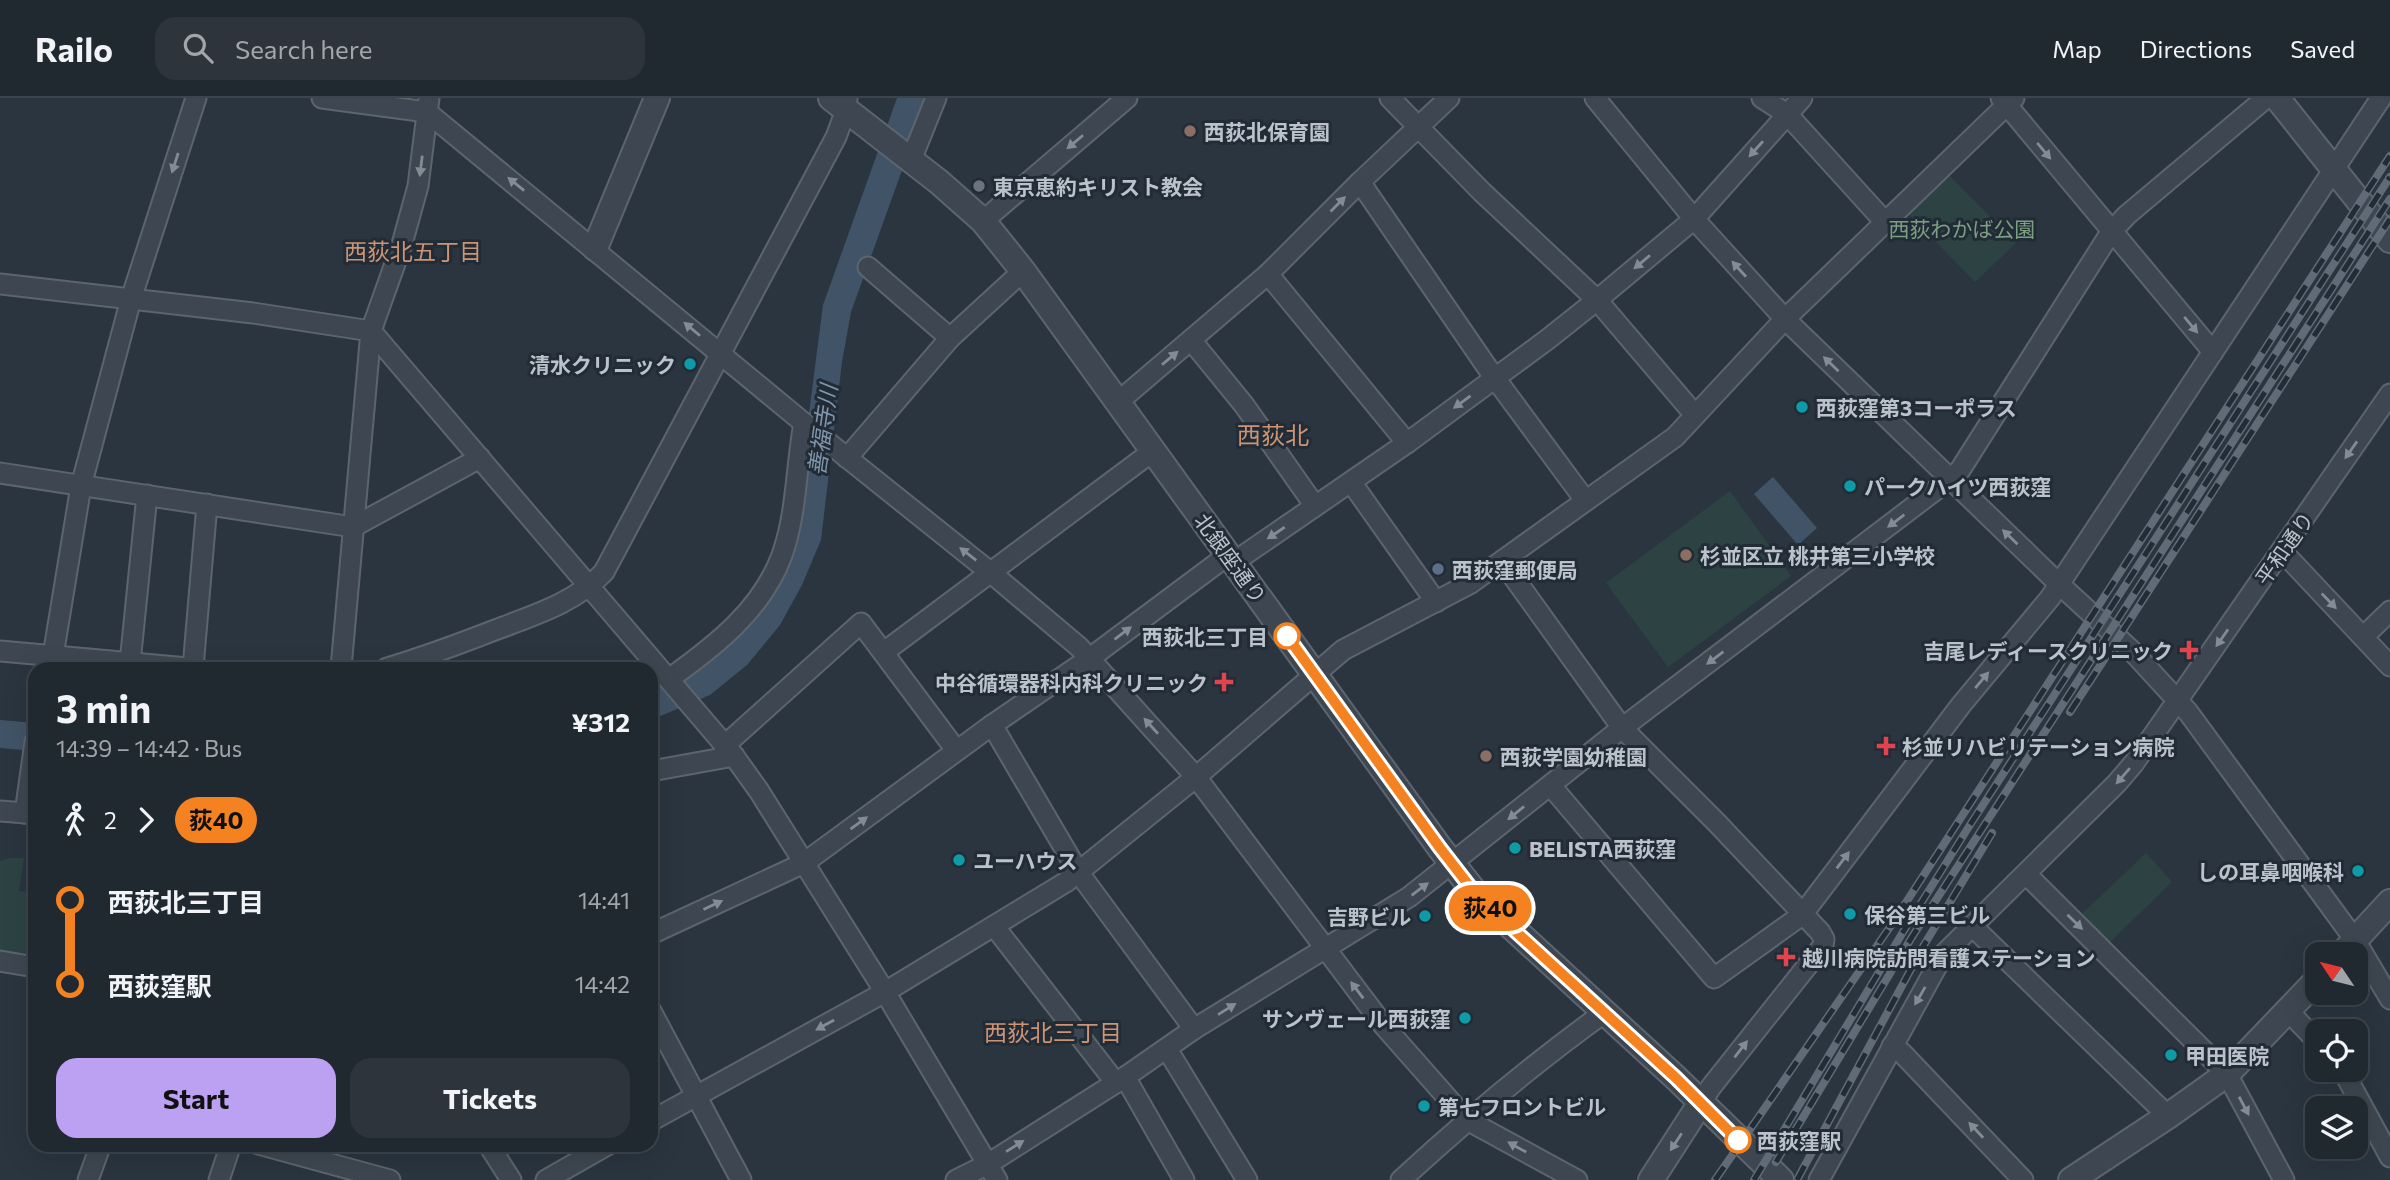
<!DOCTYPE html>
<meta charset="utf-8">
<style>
body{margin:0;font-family:Commissioner,"Noto Sans JP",sans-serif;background:#2d343c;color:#f1f3f6;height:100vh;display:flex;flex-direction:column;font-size:26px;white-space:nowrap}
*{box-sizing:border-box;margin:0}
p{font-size:23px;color:#a2a6ab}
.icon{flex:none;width:38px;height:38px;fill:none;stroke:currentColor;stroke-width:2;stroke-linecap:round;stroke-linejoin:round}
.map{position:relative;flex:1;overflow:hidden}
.drawer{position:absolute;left:28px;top:564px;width:630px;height:490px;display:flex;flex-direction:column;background:#202830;border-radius:21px;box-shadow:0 7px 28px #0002,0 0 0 2px #3d444c}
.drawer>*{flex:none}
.badge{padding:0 14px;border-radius:23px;font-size:24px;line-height:46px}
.needle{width:46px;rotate:305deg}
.buttons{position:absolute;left:2305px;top:844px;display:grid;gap:14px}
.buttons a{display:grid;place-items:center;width:63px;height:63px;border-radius:14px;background:#202830;box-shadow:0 7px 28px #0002,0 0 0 2px #3d444c;font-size:35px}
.map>.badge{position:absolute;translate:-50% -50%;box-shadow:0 0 0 4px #fff}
.legs{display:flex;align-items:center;gap:10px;height:77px;padding:0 28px;font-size:23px}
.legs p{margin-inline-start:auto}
.headline{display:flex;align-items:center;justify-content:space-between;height:119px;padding:0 28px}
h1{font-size:38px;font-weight:700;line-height:52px}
.primary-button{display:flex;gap:14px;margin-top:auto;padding:14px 28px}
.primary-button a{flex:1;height:80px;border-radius:21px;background:#bca0f2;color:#111;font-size:28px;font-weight:700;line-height:80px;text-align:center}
.primary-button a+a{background:#2d343c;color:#f1f3f6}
ul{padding:0 28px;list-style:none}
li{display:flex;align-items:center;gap:24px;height:84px;font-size:26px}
li i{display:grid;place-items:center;width:10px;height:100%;margin:0 9px;background:currentColor}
li i::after{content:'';width:18px;height:18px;margin:-9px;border:5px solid;border-radius:50%;background:#202830}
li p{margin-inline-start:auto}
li:first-child i{background:linear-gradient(#0000 50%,currentColor 0)}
li:last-child i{background:linear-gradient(currentColor 50%,#0000 0)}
header{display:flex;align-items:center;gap:42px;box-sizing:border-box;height:98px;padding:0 35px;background:#202830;border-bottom:2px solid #3d444c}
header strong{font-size:33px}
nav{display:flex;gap:38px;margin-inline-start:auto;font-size:24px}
.search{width:490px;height:63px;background:#2d343c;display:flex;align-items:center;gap:18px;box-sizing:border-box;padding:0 24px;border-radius:21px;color:#a2a6ab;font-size:26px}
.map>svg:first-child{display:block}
.green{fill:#2d4343}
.water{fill:#415467}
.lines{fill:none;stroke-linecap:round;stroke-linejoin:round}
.minor-casing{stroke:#5c656e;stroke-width:23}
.tertiary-casing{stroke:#5c656e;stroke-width:28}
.minor{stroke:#3e4751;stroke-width:19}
.tertiary{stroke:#3e4751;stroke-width:24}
.rail-casing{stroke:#606b77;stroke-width:8}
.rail{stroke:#222c36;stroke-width:5;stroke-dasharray:16;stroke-linecap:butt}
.oneway{fill:#838b94}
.line-1-casing{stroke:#fff;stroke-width:16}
.line-1{stroke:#f58220;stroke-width:10}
.education-dot{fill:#8d6e63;stroke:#222c36;stroke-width:2.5}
.worship-dot{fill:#6b7280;stroke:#222c36;stroke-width:2.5}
.culture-dot{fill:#0f9aa8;stroke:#222c36;stroke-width:2.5}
.service-dot{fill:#5c6f8a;stroke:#222c36;stroke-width:2.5}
.stop-1-dot{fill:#fff;stroke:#f58220;stroke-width:3.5}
.health-dot{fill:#e0444e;stroke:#222c36;stroke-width:2.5}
.labels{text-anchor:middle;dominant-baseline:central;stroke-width:6;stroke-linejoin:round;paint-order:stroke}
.poi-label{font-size:21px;font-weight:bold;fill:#bbc2cb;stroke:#222c36;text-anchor:start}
.park-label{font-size:21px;fill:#7c9e81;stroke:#222c36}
.street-label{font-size:21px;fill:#bbc2cb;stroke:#222c36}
.stop-label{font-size:21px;font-weight:bold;fill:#bbc2cb;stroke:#222c36;text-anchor:end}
.neighbourhood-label{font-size:23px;fill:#cc9475;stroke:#222c36}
.water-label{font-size:23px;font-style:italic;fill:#7f95aa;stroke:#222c36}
.quarter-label{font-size:24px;fill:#cc9475;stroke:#222c36}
</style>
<header>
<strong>Railo</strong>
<div class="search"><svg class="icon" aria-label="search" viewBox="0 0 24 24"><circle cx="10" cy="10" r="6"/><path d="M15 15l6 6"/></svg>Search here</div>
<nav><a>Map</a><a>Directions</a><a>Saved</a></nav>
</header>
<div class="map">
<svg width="2390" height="1082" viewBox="0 0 2390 1082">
<rect width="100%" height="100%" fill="#2a3540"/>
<!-- green -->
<g class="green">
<polygon points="1946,74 2016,145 1975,184 1907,114"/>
<polygon points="1730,393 1791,478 1668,569 1606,485"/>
<polygon points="2146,755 2172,784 2109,845 2082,816"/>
<polygon points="9,760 24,760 19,793 35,795 35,864 0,858 0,763"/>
</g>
<!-- water -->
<g class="water">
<polygon points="897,0 928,0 851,214 842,264 821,442 802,487 780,527 747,567 710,597 651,622 651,591 692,572 728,545 793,439 823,207"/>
<polygon points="1773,379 1817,430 1798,447 1754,396"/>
<polygon points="0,622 35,625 35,653 0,650"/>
</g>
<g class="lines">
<!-- minor casing -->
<g class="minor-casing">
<g id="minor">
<polyline points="322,0 427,14 810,330 990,474 1079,549 1196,679 1384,928 1467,1022 1577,1082"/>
<polyline points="1390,0 1482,94 1597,202 1695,317"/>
<polyline points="1595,0 1694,121 1785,221 2059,486 2132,553 2188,614 2355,842 2390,901"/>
<polyline points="1762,0 1787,16 1884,123"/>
<polyline points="2001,0 2213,254"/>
<polyline points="911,62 936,0"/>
<polyline points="1360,84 1489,272 1585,402"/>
<polyline points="983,123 1127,0"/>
<polyline points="868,169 950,240"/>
<polyline points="1268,176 1407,345"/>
<polyline points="0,186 253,215 371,233 734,658 759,693 885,894 997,1082"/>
<polyline points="1191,242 1244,307 1315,408"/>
<polyline points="1118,304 1268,176 1360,84 1449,0"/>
<polyline points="847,360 950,240 1023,173"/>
<polyline points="0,375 353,429 480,360"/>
<polyline points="1351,384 1436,504"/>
<polyline points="2282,453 2390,568"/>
<polyline points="1502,463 1622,630 1717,725 1820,834 1824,841 1823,848 1711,989 1700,1006"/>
<polyline points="1234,464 1407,345 1548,241 1597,202 1694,121 1802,0"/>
<polyline points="2363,539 2390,513"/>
<polyline points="0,553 188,570"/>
<polyline points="884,554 1153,353"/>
<polyline points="130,565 147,397"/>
<polyline points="51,570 81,388 131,201 196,0"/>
<polyline points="193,570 207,406"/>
<polyline points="341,570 371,233 402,146 418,88 429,0"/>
<path d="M387,570C424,559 459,546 495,532C534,517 575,505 604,474L836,39L846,12L847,0"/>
<path d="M669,581C715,548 762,512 782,457C797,415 796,368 804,325"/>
<polyline points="992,627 1079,775 1194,931"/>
<polyline points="724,648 861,525 956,652"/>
<polyline points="651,673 734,658"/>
<polyline points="1551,688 1714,880 1802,817 1961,607 2050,500 2381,0"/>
<polyline points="0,713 25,715 35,713"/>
<polyline points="25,715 35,644"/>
<polyline points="2026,776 2227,976 2284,1082"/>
<polyline points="994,828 1116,985"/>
<polyline points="1972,828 2168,1018"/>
<polyline points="651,836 804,765 992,627 1090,560 1228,457"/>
<polyline points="0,863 35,869"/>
<polyline points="651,913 741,1082"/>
<polyline points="2288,913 2317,943"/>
<polyline points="1892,948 1902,955 2023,1082"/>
<polyline points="1167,951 1247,1082"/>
<polyline points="2342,971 2390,1059"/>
<polyline points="1125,979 1184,1082"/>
<polyline points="651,1023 885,894 1066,784 1196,679 1343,552 1471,485 1675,339 1785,221 2014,0"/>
<polyline points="258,1046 390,1082"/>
<polyline points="488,1046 511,1082"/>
<polyline points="88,1082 101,1046"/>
<polyline points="219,1082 231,1046"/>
<polyline points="546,1082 609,1046"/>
<polyline points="956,1082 988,1066 1125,979 1194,931 1409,799 1622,630 1950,381 1960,372 2111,134 2127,117 2266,0"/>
<path d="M1401,1082C1466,1022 1533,966 1605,914"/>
<polyline points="1819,1082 1943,857 2117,685 2134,665 2390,296"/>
</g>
</g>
<!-- tertiary casing -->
<g class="tertiary-casing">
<g id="tertiary">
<polyline points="831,0 939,84 983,123 1023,173 1440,750 1478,798 1676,980 1781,1082"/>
<polyline points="2277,0 2390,142"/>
<polyline points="595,150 657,0"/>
<polyline points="2342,856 2390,804"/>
<polyline points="1651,1082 1700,1006"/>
<polyline points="2071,1082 2168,1018 2227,976 2317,882"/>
</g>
</g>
<!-- minor -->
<use href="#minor" class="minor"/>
<!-- tertiary -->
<use href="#tertiary" class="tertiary"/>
<!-- rail casing -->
<g class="rail-casing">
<g id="rail">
<polyline points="2070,614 2390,121"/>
<polyline points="1776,1064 1912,839 2390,101"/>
<polyline points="1715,1082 1892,826 2390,58"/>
<polyline points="1754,1082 1903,834 1968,730 2390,79"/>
<polyline points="1797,1082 1924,847 1992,735"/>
</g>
</g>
<!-- rail -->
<use href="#rail" class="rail"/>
</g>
<!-- one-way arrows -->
<defs><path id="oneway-solid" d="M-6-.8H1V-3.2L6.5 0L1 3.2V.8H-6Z" transform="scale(1.75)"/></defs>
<g class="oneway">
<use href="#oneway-solid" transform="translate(1075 44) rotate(140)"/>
<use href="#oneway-solid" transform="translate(1756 51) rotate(132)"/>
<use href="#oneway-solid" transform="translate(2044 53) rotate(50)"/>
<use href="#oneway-solid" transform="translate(175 65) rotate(108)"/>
<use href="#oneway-solid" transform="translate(421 68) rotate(97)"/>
<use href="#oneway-solid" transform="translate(516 86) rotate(-141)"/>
<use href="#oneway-solid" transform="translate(1338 106) rotate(-45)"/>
<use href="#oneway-solid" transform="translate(1642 164) rotate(140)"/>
<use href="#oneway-solid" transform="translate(1739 171) rotate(-132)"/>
<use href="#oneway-solid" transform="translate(2191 227) rotate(50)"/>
<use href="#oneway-solid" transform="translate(692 231) rotate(-140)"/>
<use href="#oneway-solid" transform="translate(1170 260) rotate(-40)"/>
<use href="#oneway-solid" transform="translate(1831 266) rotate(-136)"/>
<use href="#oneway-solid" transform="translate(1462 304) rotate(144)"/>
<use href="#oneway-solid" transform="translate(2351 352) rotate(125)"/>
<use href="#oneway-solid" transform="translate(1896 423) rotate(143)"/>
<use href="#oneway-solid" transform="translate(1276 435) rotate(146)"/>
<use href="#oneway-solid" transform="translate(2010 439) rotate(-136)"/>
<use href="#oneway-solid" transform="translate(968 456) rotate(-142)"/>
<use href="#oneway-solid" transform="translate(2329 503) rotate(46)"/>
<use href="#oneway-solid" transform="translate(1123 535) rotate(-37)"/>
<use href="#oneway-solid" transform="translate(2222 540) rotate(125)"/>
<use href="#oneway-solid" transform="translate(1715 560) rotate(143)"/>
<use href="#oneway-solid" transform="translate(1982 582) rotate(-50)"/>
<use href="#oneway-solid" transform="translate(1151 628) rotate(-132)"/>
<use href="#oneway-solid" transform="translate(2123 678) rotate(131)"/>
<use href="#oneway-solid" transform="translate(1516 715) rotate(141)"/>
<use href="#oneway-solid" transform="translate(859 725) rotate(-36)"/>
<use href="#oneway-solid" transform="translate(1843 762) rotate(-53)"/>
<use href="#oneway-solid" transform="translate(1420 791) rotate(-37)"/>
<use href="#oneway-solid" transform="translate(713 807) rotate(-25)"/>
<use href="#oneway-solid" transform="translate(2075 824) rotate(44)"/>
<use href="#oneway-solid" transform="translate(1357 892) rotate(-127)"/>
<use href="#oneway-solid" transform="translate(1920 898) rotate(120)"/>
<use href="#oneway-solid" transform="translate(1227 911) rotate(-32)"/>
<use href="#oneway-solid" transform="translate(825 927) rotate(151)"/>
<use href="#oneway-solid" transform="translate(1741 951) rotate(-52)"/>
<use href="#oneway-solid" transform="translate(2244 1008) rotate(62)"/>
<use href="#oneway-solid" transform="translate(1976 1032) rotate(-133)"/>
<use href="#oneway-solid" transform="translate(1676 1044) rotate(123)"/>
<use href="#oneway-solid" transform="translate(1015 1048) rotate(-32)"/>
<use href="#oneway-solid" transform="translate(1517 1049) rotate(-151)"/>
</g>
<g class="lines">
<!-- line-1 casing -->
<g class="line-1-casing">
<polyline id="line-1" points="1287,538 1440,750 1478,799 1676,980 1738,1042"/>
</g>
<!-- line-1 -->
<use href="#line-1" class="line-1"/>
</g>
<!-- markers -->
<g class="education-dot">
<circle cx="1190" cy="33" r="7"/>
<circle cx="1686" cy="457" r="7"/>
<circle cx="1486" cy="658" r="7"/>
</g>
<circle class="worship-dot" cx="979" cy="88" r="7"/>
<g class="culture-dot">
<circle cx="690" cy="266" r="7"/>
<circle cx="1802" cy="309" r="7"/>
<circle cx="1850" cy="388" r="7"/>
<circle cx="1515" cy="750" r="7"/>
<circle cx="959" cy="762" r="7"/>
<circle cx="2358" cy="773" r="7"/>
<circle cx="1850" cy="816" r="7"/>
<circle cx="1425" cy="818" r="7"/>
<circle cx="1465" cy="920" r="7"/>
<circle cx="2171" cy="957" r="7"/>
<circle cx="1424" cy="1008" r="7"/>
</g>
<circle class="service-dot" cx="1438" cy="471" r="7"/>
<g class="stop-1-dot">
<circle cx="1287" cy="538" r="12"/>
<circle cx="1738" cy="1042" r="12"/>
</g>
<g class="health-dot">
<path d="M2185.5 541.5h7v7h7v7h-7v7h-7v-7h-7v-7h7z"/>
<path d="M1220.5 573.5h7v7h7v7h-7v7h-7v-7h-7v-7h7z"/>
<path d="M1882.5 637.5h7v7h7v7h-7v7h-7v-7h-7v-7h7z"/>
<path d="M1782.5 848.5h7v7h7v7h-7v7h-7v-7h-7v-7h7z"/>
</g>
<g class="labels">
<!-- poi labels -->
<g class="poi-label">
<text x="1204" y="33">西荻北保育園</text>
<text x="993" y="88">東京恵約キリスト教会</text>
<text x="676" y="266" text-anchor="end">清水クリニック</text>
<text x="1816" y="309">西荻窪第3コーポラス</text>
<text x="1864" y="388">パークハイツ西荻窪</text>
<text x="1700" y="457">杉並区立 桃井第三小学校</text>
<text x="1452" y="471">西荻窪郵便局</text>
<text x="2173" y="552" text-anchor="end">吉尾レディースクリニック</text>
<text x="1208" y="584" text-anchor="end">中谷循環器科内科クリニック</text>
<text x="1902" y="648">杉並リハビリテーション病院</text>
<text x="1500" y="658">西荻学園幼稚園</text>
<text x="1529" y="750">BELISTA西荻窪</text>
<text x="973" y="762">ユーハウス</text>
<text x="2344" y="773" text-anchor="end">しの耳鼻咽喉科</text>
<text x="1864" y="816">保谷第三ビル</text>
<text x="1411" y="818" text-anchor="end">吉野ビル</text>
<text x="1802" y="859">越川病院訪問看護ステーション</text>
<text x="1451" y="920" text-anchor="end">サンヴェール西荻窪</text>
<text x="2185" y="957">甲田医院</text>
<text x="1438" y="1008">第七フロントビル</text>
</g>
<!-- park labels -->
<g class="park-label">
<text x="1962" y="130">西荻わかば公園</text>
</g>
<!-- street labels -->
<g class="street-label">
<text transform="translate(2284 450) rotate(-55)">平和通り</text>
<text transform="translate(1231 460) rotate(54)">北銀座通り</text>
</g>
<!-- stop labels -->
<g class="stop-label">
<text x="1268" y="538">西荻北三丁目</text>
<text x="1757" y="1042" text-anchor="start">西荻窪駅</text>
</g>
<!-- neighbourhood labels -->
<g class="neighbourhood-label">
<text x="413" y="153">西荻北五丁目</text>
<text x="1053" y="934">西荻北三丁目</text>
</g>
<!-- water labels -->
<g class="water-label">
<text transform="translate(822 332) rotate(-82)">善福寺川</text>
</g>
<!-- quarter labels -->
<g class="quarter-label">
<text x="1273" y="336">西荻北</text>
</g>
</g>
</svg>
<div class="buttons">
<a><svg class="needle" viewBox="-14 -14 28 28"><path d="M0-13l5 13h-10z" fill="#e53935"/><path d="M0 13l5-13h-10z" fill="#a2a6ab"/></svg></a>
<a><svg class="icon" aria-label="locate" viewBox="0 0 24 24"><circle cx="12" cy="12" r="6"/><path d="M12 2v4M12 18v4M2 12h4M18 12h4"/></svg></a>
<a><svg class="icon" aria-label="layers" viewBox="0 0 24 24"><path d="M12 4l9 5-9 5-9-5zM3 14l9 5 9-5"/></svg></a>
</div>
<b class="badge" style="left:1490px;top:810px;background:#f58220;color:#111">荻40</b>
<section class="drawer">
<div class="headline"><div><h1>3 min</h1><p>14:39 – 14:42 · Bus</p></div><b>¥312</b></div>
<div class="legs"><svg class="icon" aria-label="walk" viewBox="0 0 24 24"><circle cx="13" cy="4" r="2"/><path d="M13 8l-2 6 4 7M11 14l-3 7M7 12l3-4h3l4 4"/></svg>2<svg class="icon" aria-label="forward" viewBox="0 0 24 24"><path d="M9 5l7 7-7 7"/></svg><b class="badge" style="background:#f58220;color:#111">荻40</b></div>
<ul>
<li><i style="color:#f58220"></i><b>西荻北三丁目</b><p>14:41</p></li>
<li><i style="color:#f58220"></i><b>西荻窪駅</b><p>14:42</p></li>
</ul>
<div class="primary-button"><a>Start</a><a>Tickets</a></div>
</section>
</div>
